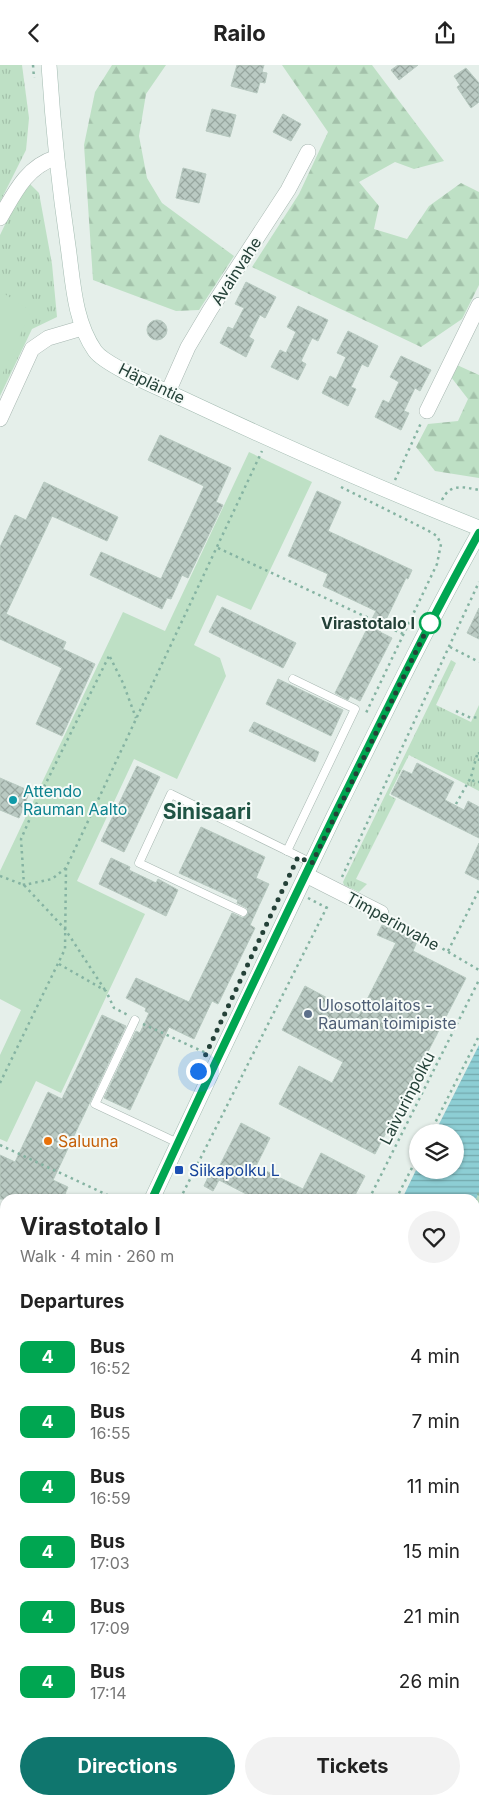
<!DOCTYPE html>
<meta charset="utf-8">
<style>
body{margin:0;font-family:Inter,sans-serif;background:#f2f2f2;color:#222;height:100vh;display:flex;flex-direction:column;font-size:19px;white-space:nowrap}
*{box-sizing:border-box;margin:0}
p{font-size:16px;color:#767676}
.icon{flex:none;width:28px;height:28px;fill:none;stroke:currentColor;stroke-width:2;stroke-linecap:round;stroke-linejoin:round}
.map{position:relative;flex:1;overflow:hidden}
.sheet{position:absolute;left:0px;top:1129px;width:480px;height:611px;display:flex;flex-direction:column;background:#fff;border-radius:15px 15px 0 0;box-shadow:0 1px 4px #0004}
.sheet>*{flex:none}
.badge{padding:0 10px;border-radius:8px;font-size:18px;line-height:32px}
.controls{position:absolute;left:409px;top:1059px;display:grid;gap:10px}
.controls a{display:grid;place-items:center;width:55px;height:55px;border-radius:50%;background:#fff;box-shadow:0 1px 4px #0004;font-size:25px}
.you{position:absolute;width:25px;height:25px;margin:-12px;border:4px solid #fff;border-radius:50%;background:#1a73e8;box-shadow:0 0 0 8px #1a73e833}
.map>.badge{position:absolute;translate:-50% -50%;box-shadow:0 0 0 2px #fff}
h2{padding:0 20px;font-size:19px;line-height:45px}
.round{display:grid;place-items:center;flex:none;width:52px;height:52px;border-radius:26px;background:#f2f2f2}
.headline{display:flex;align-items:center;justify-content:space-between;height:85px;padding:0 20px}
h1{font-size:24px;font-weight:700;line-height:38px}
.cta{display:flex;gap:10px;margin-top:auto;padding:10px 20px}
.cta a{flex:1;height:58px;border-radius:30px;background:#0f766e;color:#fff;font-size:20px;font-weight:700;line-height:58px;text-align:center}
.cta a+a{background:#f2f2f2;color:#222}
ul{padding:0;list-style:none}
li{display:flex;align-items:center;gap:15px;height:65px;padding:0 20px}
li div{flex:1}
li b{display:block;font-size:19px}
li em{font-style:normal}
li .badge{min-width:55px;font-weight:700;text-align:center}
header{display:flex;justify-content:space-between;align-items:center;height:65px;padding:0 20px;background:#fff;font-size:22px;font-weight:700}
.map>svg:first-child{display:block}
.grass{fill:url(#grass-tufts)}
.forest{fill:url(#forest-firs)}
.park{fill:#bee0c5}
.water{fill:url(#water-rules)}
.building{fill:url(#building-cross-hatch);stroke:#b7c9c0}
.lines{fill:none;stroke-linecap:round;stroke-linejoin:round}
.lane-casing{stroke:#a7b7b1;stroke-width:9}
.street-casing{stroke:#a7b7b1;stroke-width:16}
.secondary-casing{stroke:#a3bbb1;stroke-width:16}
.path{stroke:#85b3a2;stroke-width:2.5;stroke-dasharray:2.5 4;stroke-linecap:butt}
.lane{stroke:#fff;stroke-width:8}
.street{stroke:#fff;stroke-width:15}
.secondary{stroke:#fff;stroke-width:15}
.line-casing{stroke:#fff;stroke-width:11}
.line{stroke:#00a651;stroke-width:8}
.walk{stroke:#244138;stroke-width:5;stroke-dasharray:0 9}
.stop-dot{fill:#fff;stroke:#00a651;stroke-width:2.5}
.culture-dot{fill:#0f9aa8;stroke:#f6fbf8;stroke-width:2}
.service-dot{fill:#5c6f8a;stroke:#f6fbf8;stroke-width:2}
.food-dot{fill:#e8710a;stroke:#f6fbf8;stroke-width:2}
.transit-dot{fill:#1a4fb4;stroke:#f6fbf8;stroke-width:2}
.labels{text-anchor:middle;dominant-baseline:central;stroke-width:4;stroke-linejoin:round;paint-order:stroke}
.street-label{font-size:16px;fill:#244138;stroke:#f6fbf8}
.stop-label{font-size:16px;font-weight:bold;fill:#244138;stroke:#f6fbf8;text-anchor:end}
.culture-label{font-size:16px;fill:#0d838f;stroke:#f6fbf8;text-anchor:start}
.service-label{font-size:16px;fill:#4e5e75;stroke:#f6fbf8;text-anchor:start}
.food-label{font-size:16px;fill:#c56008;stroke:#f6fbf8;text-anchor:start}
.transit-label{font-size:16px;fill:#164399;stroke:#f6fbf8;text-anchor:start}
.district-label{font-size:21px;font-weight:bold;fill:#1f5444;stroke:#f6fbf8}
</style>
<header><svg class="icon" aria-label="back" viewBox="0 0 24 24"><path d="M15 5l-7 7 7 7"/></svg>Railo<svg class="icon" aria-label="share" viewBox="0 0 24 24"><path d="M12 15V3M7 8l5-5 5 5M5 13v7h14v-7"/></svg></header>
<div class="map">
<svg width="479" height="1739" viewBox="0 0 479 1739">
<defs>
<pattern id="grass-tufts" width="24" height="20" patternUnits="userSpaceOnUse" patternTransform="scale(1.25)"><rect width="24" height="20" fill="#bee0c5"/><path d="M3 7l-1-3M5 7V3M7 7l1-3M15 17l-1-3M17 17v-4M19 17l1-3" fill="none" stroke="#a3c1aa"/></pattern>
<pattern id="forest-firs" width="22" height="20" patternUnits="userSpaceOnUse" patternTransform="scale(1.25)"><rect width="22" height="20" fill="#bee0c5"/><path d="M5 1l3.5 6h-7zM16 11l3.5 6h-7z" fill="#a3c1aa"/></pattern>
<pattern id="water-rules" width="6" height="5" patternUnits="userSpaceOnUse" patternTransform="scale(1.25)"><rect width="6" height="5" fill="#8dced4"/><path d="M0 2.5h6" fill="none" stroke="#73a9ad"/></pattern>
<pattern id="building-cross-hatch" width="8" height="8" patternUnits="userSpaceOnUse" patternTransform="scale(1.25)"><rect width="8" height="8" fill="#bacac3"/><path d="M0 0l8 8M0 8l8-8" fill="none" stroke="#97a69f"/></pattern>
</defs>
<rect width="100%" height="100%" fill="#e5efea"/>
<!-- grass -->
<g class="grass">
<polygon points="0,0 22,0 29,53 26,85 0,137"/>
<polygon points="30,119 39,128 52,199 57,252 32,264 0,331 0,170 13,143"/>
<polygon points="451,595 456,598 436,640 471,657 479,640 479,726 409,690 389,730 396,734 356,814 367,819 359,827 344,820 343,817"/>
</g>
<!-- forest -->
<g class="forest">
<polygon points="112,0 166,0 146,29 139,71 147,113 162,138 234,191 199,245 176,246 93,215 84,80 95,27"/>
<polygon points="282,0 372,0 444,96 414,104 395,97 359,117 379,141 374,164 407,174 429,141 461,118 479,127 479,220 462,254 421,282 252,202 299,129 328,67"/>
<polygon points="457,300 479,310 479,413 435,406 416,382 428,359 458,356 468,334 451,312"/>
</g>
<!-- park -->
<g class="park">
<polygon points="0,226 31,246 0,314"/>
<polygon points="249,387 312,417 251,545 217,530 194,580 220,593 226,611 177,714 134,694 77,816 145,849 61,1028 36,1016 7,1077 0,1074 0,990 21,945 0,934 0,806 123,547 165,566"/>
<polygon points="479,1128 479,1330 475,1336 475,1136"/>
<polygon points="143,1735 328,1735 325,1739 141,1739"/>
</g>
<!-- water -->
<polygon class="water" points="479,980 479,1128 475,1136 475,1134 402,1134 417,1103 418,1105 455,1105 455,1068 435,1067"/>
<!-- building -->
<g class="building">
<polygon points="237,0 264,0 262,7 267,8 265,18 260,17 257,28 231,21"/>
<polygon points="398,0 418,0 399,15 391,5"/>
<polygon points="466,3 479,18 479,37 471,43 457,22 460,20 454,11"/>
<polygon points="212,44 236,50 230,72 206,66"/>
<polygon points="283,49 301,59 291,76 273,67"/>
<polygon points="183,103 206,109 199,138 176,133"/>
<polygon points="246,217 276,232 265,253 260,250 249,272 254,275 246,292 220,278 228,262 233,264 244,243 235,239"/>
<polygon points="298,241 328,255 318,276 312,273 301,296 306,299 298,315 271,302 280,285 286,288 296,267 287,262"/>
<circle cx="157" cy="265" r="10"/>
<polygon points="348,266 378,281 368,302 362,299 351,322 356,324 348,341 322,328 330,311 336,314 346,292 337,288"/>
<polygon points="401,291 431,305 420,326 415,323 404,346 409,348 401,365 375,352 383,335 389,338 399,317 390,312"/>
<polygon points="160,370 231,403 216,437 223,440 188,513 182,510 171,534 167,533 162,544 90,510 101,487 161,514 204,421 148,395"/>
<polygon points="44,417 118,452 107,476 52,451 6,549 66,577 63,584 95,599 62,671 36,659 62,603 0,574 0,482 15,450 26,455"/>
<polygon points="317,426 341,437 328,466 412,505 408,514 406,513 380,567 392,573 360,636 350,631 348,635 335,628 376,546 323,521 328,509 288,491"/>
<polygon points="222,542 296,578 283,603 209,567"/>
<polygon points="479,543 479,574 467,568"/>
<polygon points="278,614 343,645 331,671 266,639"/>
<polygon points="254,657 319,687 315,697 249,666"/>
<polygon points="417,698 454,717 445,735 464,745 468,736 479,742 479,773 391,729 403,705 412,709"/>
<polygon points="137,701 160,712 124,787 101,776"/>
<polygon points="0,713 30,726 19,753 0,745"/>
<polygon points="201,762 265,792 256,813 269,819 250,860 255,863 218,939 212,936 194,974 169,962 130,1045 104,1033 136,966 140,968 149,948 145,946 146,943 126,933 136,913 189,937 232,848 243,853 248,849 247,843 237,838 238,835 179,808"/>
<polygon points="479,778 479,815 465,808"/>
<polygon points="111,793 130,802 129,805 156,818 158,814 178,825 166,851 99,819"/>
<polygon points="382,860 418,874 413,886 466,913 375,1089 279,1039 299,1001 332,1018 343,997 282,965 305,921 359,950 396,878 377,870"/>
<polygon points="102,950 126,961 53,1115 68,1122 63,1134 0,1134 0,1090 15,1097 48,1027 62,1034"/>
<polygon points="241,1058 270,1073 256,1101 303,1124 321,1088 365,1111 353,1134 256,1134 219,1115 213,1126 204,1121 210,1108 215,1110"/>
</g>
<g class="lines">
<!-- lane casing -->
<g class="lane-casing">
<g id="lane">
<polyline points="287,786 355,644 293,614"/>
<polyline points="243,847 139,798 171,729 312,798"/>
<polyline points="135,955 95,1039 178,1078"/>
<polyline points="475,1165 479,1157"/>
<polyline points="0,1168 5,1171"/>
</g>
</g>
<!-- street casing -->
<g class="street-casing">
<g id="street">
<path d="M0,153C14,129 26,102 55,93"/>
<polyline points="168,327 188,282 210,245 288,125 308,87"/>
<polyline points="427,346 479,240"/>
<polyline points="0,354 32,284 48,273 82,263"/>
<polyline points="306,810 381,848"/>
<polyline points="475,1548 479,1541"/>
<polyline points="352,1739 355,1735"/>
</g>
</g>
<!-- secondary casing -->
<g class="secondary-casing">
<g id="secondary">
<path d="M49,0C53,61 59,120 68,181C73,216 74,256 95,286C106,301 162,324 181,333C279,379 378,423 479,463"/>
<path d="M152,1134C212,1006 273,878 334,751C381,656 427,561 479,468"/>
<polyline points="0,1337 5,1340"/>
<polyline points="0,1362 5,1366"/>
<polyline points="1,1465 5,1452"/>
<polyline points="475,1649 479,1652"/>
<polyline points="475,1667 479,1670"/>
</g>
</g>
<!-- path -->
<g class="path">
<polyline points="33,0 34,13"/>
<polyline points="395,415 421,358"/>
<polyline points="341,422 427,465 437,471 441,479 437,499 366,648"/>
<path d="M442,435C450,418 463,422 479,425"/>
<polyline points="218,483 403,569"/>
<polyline points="450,582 479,597"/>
<polyline points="110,592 123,618 136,653"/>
<polyline points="456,646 471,653 479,652"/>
<polyline points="479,687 479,698"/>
<polyline points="477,690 471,712 474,717 479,717"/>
<polyline points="456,739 471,712"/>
<polyline points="66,803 52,814 24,820 21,774 42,726 109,591"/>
<polyline points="0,811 24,820 65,864 105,925"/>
<polyline points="342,812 479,517"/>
<polyline points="308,833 327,843"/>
<polyline points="392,854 479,905"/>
<polyline points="448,886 479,825"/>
<polyline points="59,899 106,926 114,943 128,950"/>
<polyline points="143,959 206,988"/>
<polyline points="0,1018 65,884 66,803 262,386"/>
<polyline points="430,1068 479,971"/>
<polyline points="0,1080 116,1134"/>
<polyline points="180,1134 329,838"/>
<polyline points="369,1134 479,915"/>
<polyline points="396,1134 418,1091"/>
<polyline points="475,1136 479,1128"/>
<polyline points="475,1268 479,1272"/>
<polyline points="0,1310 5,1313"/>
<polyline points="0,1382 5,1390"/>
<polyline points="0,1429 5,1418"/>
<polyline points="0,1499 5,1492"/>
<polyline points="475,1569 479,1563"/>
<polyline points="0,1582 5,1585"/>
<polyline points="0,1607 5,1600"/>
<polyline points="475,1607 479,1609"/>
<polyline points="475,1622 479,1625"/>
<polyline points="475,1702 479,1705"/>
<polyline points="63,1735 69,1739"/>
<polyline points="155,1736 161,1739"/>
<polyline points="90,1739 92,1735"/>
<polyline points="215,1739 216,1735"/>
<polyline points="321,1739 323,1735"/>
</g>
<!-- lane -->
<use href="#lane" class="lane"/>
<!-- street -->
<use href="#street" class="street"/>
<!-- secondary -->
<use href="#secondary" class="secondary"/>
</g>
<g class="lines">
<!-- line casing -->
<g class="line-casing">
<path id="line" d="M152,1134C211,1006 272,878 334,751C381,656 427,561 479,468"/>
</g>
<!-- line -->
<use href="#line" class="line"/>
<!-- walk -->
<polyline class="walk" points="198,1006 298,792 312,798 432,554 430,558"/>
</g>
<!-- markers -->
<circle class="stop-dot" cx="430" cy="558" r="10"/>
<circle class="culture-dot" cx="13" cy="735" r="5"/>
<circle class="service-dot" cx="308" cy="949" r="5"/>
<circle class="food-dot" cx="48" cy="1076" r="5"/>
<rect class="transit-dot" x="174" y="1100" width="10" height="10" rx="2.5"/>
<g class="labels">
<!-- street labels -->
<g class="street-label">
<text transform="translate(236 206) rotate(-57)">Avainvahe</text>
<text transform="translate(152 318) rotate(26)">Häpläntie</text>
<text transform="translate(393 856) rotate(29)">Timperinvahe</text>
<text transform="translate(407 1033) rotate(-63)">Laivurinpolku</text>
</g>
<!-- stop labels -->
<g class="stop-label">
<text x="415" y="558">Virastotalo I</text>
</g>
<!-- culture labels -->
<g class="culture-label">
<text x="23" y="726">Attendo<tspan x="23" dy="18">Rauman Aalto</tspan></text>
</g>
<!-- service labels -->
<g class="service-label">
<text x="318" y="940">Ulosottolaitos -<tspan x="318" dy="18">Rauman toimipiste</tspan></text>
</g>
<!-- food labels -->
<g class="food-label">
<text x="58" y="1076">Saluuna</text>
</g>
<!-- transit labels -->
<g class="transit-label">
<text x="189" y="1105">Siikapolku L</text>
</g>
<!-- district labels -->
<g class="district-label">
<text x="207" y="746">Sinisaari</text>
</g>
</g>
</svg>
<div class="controls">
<a><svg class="icon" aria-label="layers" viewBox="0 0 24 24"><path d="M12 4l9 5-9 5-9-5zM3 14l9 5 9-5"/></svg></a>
</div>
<div class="you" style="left:198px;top:1006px"></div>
<section class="sheet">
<div class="headline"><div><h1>Virastotalo I</h1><p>Walk · 4 min · 260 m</p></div><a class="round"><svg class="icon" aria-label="heart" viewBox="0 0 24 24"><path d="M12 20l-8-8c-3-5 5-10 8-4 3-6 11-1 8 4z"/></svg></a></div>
<h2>Departures</h2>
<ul>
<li><span class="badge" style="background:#00a651;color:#fff">4</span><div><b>Bus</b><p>16:52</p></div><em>4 min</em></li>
<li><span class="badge" style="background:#00a651;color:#fff">4</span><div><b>Bus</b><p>16:55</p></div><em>7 min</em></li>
<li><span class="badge" style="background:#00a651;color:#fff">4</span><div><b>Bus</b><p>16:59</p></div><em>11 min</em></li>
<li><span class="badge" style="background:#00a651;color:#fff">4</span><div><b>Bus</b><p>17:03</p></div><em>15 min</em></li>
<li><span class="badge" style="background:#00a651;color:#fff">4</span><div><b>Bus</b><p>17:09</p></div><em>21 min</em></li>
<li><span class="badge" style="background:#00a651;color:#fff">4</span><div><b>Bus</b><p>17:14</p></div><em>26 min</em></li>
</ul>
<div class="cta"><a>Directions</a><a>Tickets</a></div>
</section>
</div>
